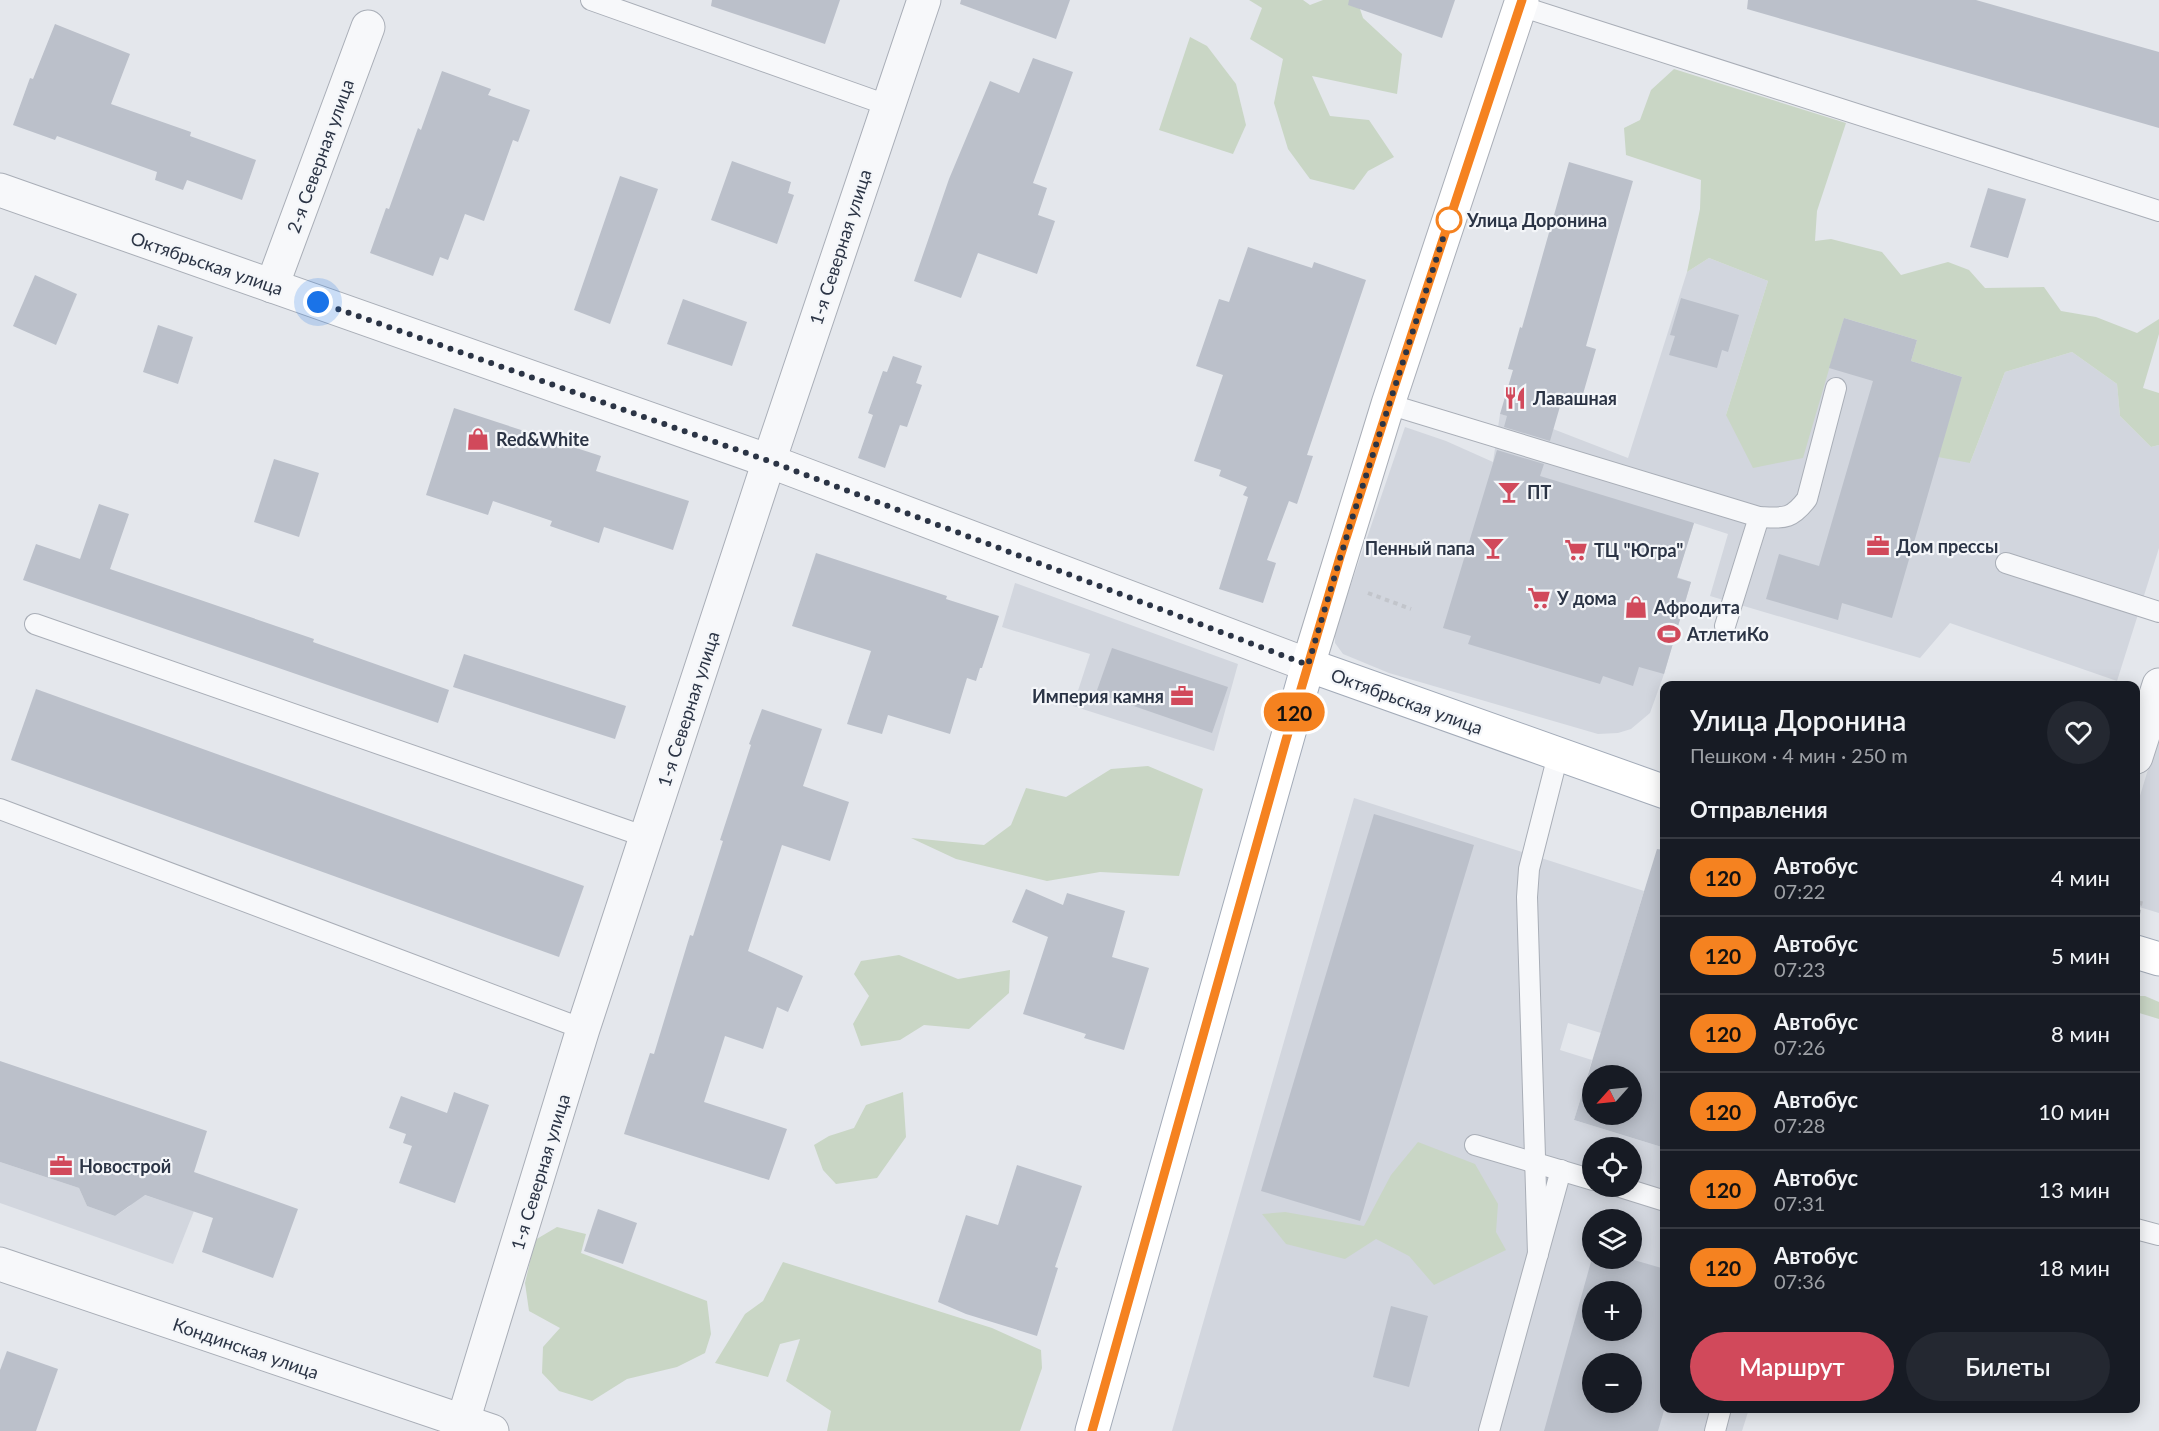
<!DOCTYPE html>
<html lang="ru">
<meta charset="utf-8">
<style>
body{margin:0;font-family:Lato,sans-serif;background:#242831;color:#f1f3f6;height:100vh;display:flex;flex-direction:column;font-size:22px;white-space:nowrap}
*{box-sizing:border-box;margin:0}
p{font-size:20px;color:#9ea1a6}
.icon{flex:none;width:33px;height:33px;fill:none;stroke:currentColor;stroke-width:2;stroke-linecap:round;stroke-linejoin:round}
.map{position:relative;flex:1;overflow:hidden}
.sheet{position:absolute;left:1660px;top:681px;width:480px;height:732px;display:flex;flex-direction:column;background:#171b24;border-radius:12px;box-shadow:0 3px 15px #0003}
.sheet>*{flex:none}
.badge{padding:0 12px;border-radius:20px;font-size:21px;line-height:39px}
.needle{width:39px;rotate:243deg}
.buttons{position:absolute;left:1582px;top:1065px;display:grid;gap:12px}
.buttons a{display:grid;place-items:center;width:60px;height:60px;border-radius:50%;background:#171b24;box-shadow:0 3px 15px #0003;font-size:30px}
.you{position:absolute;width:30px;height:30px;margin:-15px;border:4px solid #fff;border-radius:50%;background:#1a73e8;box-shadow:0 0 0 9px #1a73e833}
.map>.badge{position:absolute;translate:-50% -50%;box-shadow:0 0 0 3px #fff}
h2{padding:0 30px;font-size:22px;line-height:54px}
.round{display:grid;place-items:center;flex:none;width:63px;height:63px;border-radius:32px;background:#242831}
.headline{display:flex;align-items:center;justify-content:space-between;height:102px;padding:0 30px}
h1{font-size:28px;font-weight:600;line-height:45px}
.button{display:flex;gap:12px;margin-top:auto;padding:12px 30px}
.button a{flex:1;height:69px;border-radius:36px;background:#d1495b;color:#fff;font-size:24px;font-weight:600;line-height:69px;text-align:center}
.button a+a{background:#242831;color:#f1f3f6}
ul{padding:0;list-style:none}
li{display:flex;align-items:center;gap:18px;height:78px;padding:0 30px;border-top:2px solid #363941}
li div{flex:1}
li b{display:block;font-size:22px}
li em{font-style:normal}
li .badge{min-width:66px;font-weight:700;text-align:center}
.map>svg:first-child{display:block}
.built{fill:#d2d6de;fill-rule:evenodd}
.green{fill:#c9d6c5}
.building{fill:#bbc0ca;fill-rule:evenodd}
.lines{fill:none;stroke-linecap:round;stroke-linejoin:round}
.service-casing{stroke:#a9aeb7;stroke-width:22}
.minor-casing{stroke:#a9aeb7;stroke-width:35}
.secondary-casing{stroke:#a9aeb7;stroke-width:35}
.primary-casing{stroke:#a3abb8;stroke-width:35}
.path{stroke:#c2c5cb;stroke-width:4;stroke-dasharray:4.5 4.5;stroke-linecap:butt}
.service{stroke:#f7f8fa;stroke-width:20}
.minor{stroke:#f7f8fa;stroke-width:33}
.secondary{stroke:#fff;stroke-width:33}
.primary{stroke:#fff;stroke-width:33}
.line-casing{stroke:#fff;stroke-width:14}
.line{stroke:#f58220;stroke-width:9}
.walk{stroke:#2b3445;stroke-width:6;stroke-dasharray:0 10.8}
.stop-dot{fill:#fff;stroke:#f58220;stroke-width:3}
.labels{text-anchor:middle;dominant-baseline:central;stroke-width:4.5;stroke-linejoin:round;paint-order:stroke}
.street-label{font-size:18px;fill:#2b3445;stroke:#f4f6f9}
.stop-label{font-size:18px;font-weight:bold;fill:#2b3445;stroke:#f4f6f9;text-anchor:start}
.poi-label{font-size:18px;font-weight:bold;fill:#2b3445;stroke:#f4f6f9;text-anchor:start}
</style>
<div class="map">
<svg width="2159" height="1431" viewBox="0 0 2159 1431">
<rect width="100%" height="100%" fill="#e4e7ec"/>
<!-- built -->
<g class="built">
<polygon points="1709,258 1768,281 1726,415 1844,318 1917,340 1911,361 1962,377 1970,463 2005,372 2072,352 2117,384 2120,416 2151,447 2159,445 2159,548 2117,681 1950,623 1920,658 1710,596 1728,534 1694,523 1677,577 1691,582 1664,674 1650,713 1631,729 1618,733 1598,734 1389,673 1343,654 1335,643 1335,631 1405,427 1446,441 1493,462 1500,414 1553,429 1628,458 1687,272"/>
<polygon points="1015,583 1238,664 1214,751 1073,706 1090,654 1002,627"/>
<polygon points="2159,733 2159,913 2136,906 2136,809"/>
<path d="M1354,798L1644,891L1601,1033L1568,1023L1560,1050L1592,1060L1574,1120L1665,1148V1408L1749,1409L1742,1431H1172ZM1593,1148H1632V1186H1593ZM1593,1220H1632V1258H1593ZM1593,1292H1632V1330H1593ZM1593,1364H1632V1402H1593Z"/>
<polygon points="0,1162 79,1188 87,1206 115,1216 130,1206 135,1192 194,1211 173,1264 0,1203"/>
</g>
<!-- green -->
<g class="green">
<polygon points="1249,0 1303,0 1310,5 1323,0 1357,0 1363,18 1402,54 1397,94 1312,76 1330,116 1369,120 1394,157 1368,171 1354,190 1310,179 1288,149 1274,103 1283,59 1250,39 1262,8"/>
<polygon points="1190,37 1207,46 1236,84 1246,125 1233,154 1159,130"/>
<polygon points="1674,69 1846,123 1817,211 1815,241 1831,239 1882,252 1901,275 1948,262 1969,270 1985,288 2044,287 2061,311 2096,317 2137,333 2159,319 2159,334 2143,388 2159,393 2159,445 2151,447 2120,416 2117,384 2072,352 2005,372 1970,463 1938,457 1962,377 1911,361 1917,340 1844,318 1803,458 1753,468 1726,415 1768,281 1709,258 1687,272 1700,209 1701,180 1626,155 1624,128 1640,120 1651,90"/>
<polygon points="1148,766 1203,789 1179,876 1100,872 1047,881 956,859 911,838 984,845 1011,825 1026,788 1066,797 1111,769"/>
<polygon points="899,955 958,979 1010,970 1009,993 969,1029 924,1025 900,1040 861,1046 853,1024 869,996 854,974 861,961"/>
<polygon points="2136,996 2145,996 2159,1002 2159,1019 2136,1012"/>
<polygon points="903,1092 906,1137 877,1178 836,1184 823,1170 814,1145 829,1136 854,1128 866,1105"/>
<polygon points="1418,1142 1475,1164 1498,1204 1496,1232 1506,1250 1434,1285 1409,1256 1376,1239 1345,1259 1286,1244 1262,1214 1285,1212 1364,1226 1391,1175"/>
<polygon points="557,1227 586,1234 581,1253 707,1301 711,1334 705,1353 677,1367 627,1379 592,1401 559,1391 542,1373 543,1347 560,1328 529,1311 525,1283 535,1240"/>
<polygon points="783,1262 992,1328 1041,1350 1042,1368 1020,1431 827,1431 831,1411 786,1381 800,1339 780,1344 768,1377 715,1363 745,1314 763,1301"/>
</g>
<!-- building -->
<g class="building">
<polygon points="712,0 840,0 825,44 711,6"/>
<polygon points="961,0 1070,0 1056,39 960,4"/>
<polygon points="1349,0 1455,0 1442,38 1348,5"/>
<polygon points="1748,0 1976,0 2159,52 2159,128 1747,9"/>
<polygon points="55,24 130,54 111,104 191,132 190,136 256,160 242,200 187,180 183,190 155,180 157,172 57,136 55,140 13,125 30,78 33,79"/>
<polygon points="1033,58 1073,72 1033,183 1047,188 1038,215 1055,221 1037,274 978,253 961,298 914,281 949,179 990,81 1019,93"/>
<polygon points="442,71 491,89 488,95 530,110 518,142 513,140 484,221 465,214 448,260 440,257 433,276 370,253 386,208 389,209 418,128 421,130"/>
<polygon points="732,161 791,182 788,193 794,195 777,244 711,220"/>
<polygon points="1569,162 1633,181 1586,346 1596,349 1581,401 1563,396 1550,441 1504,427 1507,416 1500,414 1513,370 1508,369 1520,327 1522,328"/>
<polygon points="620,176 658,189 610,324 574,310"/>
<polygon points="1988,188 2026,199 2008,258 1970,247"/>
<polygon points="1248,247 1312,268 1314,262 1366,280 1307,455 1313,456 1297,504 1289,501 1267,560 1276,563 1263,603 1219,589 1248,497 1243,495 1247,487 1219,476 1221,470 1194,461 1223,375 1196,366 1219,299 1229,302"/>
<polygon points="35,275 77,294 56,345 13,326"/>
<polygon points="1681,298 1739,315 1728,352 1722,350 1717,368 1669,355 1675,336 1670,335"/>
<polygon points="683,299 747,322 732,366 667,344"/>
<polygon points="1844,318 1917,340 1911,361 1962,377 1892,618 1842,603 1838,620 1766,599 1779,554 1819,566 1873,381 1829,368"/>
<polygon points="158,325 193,337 178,384 143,372"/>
<polygon points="893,356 922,366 916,383 922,385 907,427 900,425 885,468 858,458 873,415 868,413 883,371 887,372"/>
<polygon points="454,408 601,456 596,471 689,501 673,550 604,527 599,543 550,526 552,521 493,501 488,515 426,495"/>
<polygon points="1497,450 1544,464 1540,476 1694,523 1677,578 1691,582 1664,674 1639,667 1633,686 1603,676 1600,684 1468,644 1471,636 1443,628"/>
<polygon points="274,459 319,473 299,537 254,522"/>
<polygon points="99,504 129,514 110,569 314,639 313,642 449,690 438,723 23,580 36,544 80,559"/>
<polygon points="816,553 947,596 946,599 999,616 982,668 980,668 976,681 967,678 950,734 888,715 882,734 847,724 871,651 792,626"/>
<polygon points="1112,648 1228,687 1212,733 1096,693"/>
<polygon points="464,654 626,706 615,739 453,687"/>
<polygon points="36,689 584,886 559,957 11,760"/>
<polygon points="762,709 822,729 803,786 849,802 830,861 782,845 748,951 803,976 788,1012 777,1007 763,1049 725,1036 704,1102 787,1129 769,1180 624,1134 650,1053 654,1054 690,935 693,936 723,841 720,840 751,745 749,744"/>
<polygon points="1374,814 1474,845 1360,1221 1261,1191"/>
<path d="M1657,849L1665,850V1148L1574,1120ZM1593,1076H1632V1114H1593Z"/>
<polygon points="1026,889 1063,905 1067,893 1125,911 1112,957 1149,968 1124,1050 1084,1038 1086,1034 1023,1014 1048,937 1012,922"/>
<polygon points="0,1061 207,1131 194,1172 298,1209 273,1278 202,1252 213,1218 145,1195 115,1216 87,1206 79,1188 0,1162"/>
<polygon points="454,1092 489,1105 455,1203 399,1183 412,1146 403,1143 406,1134 389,1128 401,1096 447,1113"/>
<polygon points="1017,1165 1082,1186 1055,1267 1058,1268 1037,1336 966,1314 938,1302 966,1215 998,1225"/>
<polygon points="598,1209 637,1223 623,1264 584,1251"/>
<path d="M1592,1258H1627L1665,1269V1407L1658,1431H1544ZM1593,1292H1632V1330H1593ZM1593,1364H1632V1402H1593Z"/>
<polygon points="1391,1306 1428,1316 1409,1387 1373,1377"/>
<polygon points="7,1351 58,1369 36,1431 0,1431 0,1370"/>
</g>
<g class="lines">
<!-- service casing -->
<g class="service-casing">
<g id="service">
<polyline points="591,0 887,105"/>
<polyline points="1520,6 2159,211"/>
<path d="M1388,404L1759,517C1784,518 1791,520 1807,499L1836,388"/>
<polyline points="2006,563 2159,612"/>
<polyline points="35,624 646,837"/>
<polyline points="1725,626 1759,517"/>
<polyline points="0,809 583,1029"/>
<polyline points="1475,1145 1593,1180"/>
<polyline points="1617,1186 1665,1201"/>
<polyline points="2136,1229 2159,1235"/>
<polyline points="1538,1254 1527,897 1529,869 1558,755"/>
<polyline points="1489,1431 1561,1170"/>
<polyline points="1715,1431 1721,1408"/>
</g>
</g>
<!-- minor casing -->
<g class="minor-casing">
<g id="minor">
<polyline points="0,190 769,461 1308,665"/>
<polyline points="272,286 368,27"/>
<polyline points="2136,757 2159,685"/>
<polyline points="0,1264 492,1431"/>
<polyline points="463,1421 583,1029 769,461 924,0"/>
</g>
</g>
<!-- secondary casing -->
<g class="secondary-casing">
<polyline id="secondary" points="1308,665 1388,404 1522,0"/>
</g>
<!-- primary casing -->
<g class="primary-casing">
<g id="primary">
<polyline points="2136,952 2159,959"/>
<polyline points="1092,1431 1308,665 1665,792"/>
</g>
</g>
<!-- path -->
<g class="path">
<polyline points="1368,593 1411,609"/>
<polyline points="2138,914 2141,901"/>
</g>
<!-- service -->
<use href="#service" class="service"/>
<!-- minor -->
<use href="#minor" class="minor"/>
<!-- secondary -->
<use href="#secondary" class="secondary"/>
<!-- primary -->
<use href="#primary" class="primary"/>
</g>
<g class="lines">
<!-- line casing -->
<g class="line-casing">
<polyline id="line" points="1092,1431 1286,740 1340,557 1396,382 1522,0"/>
</g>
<!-- line -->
<use href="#line" class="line"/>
<!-- walk -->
<polyline class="walk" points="318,302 769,461 1308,665 1351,522 1449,220"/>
</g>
<!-- icons -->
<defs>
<g id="restaurant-bare" transform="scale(1.8)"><path d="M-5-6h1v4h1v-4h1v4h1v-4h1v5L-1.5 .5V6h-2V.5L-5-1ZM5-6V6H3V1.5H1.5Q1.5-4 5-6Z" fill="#d1495b" stroke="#f4f6f9" stroke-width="2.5" paint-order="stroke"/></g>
<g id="shop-bare" transform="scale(1.8)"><path d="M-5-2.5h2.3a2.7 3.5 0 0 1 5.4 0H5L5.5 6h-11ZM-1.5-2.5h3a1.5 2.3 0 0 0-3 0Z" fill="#d1495b" stroke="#f4f6f9" stroke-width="2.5" paint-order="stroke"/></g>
<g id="bar-bare" transform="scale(1.8)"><path d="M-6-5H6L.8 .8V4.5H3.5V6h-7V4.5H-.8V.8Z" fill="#d1495b" stroke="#f4f6f9" stroke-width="2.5" paint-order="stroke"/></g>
<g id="office-bare" transform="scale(1.8)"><path d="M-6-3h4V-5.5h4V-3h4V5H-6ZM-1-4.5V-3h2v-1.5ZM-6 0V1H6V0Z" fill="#d1495b" stroke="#f4f6f9" stroke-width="2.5" paint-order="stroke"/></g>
<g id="supermarket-bare" transform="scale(1.8)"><path d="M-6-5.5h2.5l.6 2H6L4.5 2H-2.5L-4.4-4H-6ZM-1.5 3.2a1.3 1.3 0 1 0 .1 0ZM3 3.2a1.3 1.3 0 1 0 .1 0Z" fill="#d1495b" stroke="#f4f6f9" stroke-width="2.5" paint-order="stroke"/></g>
<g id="stadium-bare" transform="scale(1.8)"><path d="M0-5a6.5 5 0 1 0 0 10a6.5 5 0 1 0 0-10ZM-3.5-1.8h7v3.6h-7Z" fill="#d1495b" stroke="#f4f6f9" stroke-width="2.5" paint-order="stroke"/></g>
</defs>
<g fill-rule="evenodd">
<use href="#restaurant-bare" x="1515" y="398"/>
<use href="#shop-bare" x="478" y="439"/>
<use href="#bar-bare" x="1509" y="492"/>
<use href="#office-bare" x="1878" y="546"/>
<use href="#bar-bare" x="1493" y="548"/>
<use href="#supermarket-bare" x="1576" y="550"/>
<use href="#supermarket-bare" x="1539" y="598"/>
<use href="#shop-bare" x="1636" y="607"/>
<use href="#stadium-bare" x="1669" y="634"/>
<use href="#office-bare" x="1182" y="696"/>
<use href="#office-bare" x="61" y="1166"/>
</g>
<!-- markers -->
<circle class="stop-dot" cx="1449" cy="220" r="12"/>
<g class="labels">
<!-- street labels -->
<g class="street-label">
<text transform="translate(320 156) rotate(-70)">2-я Северная улица</text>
<text transform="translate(840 247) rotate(-72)">1-я Северная улица</text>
<text transform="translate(207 263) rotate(19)">Октябрьская улица</text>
<text transform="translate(1407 701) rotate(20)">Октябрьская улица</text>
<text transform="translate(688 709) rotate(-72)">1-я Северная улица</text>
<text transform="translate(540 1172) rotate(-73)">1-я Северная улица</text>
<text transform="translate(246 1348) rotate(19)">Кондинская улица</text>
</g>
<!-- stop labels -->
<g class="stop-label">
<text x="1467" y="220">Улица Доронина</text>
</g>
<!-- poi labels -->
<g class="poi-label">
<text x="1533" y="398">Лавашная</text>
<text x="496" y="439">Red&amp;White</text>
<text x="1527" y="492">ПТ</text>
<text x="1896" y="546">Дом прессы</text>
<text x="1475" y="548" text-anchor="end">Пенный папа</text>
<text x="1594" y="550">ТЦ "Югра"</text>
<text x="1557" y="598">У дома</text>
<text x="1654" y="607">Афродита</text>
<text x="1687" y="634">АтлетиКо</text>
<text x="1164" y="696" text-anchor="end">Империя камня</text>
<text x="79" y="1166">Новострой</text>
</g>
</g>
</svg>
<div class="buttons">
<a><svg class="needle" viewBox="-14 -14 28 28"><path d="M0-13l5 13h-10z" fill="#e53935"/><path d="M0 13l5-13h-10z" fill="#9ea1a6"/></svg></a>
<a><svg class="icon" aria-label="locate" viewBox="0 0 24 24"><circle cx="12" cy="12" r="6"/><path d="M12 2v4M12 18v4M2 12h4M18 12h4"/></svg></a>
<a><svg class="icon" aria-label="layers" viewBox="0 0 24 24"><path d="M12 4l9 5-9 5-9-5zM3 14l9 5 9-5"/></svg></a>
<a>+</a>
<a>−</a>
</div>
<div class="you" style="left:318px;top:302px"></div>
<b class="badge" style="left:1294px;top:712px;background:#f58220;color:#111">120</b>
<section class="sheet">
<div class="headline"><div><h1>Улица Доронина</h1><p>Пешком · 4 мин · 250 m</p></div><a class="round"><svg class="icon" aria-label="heart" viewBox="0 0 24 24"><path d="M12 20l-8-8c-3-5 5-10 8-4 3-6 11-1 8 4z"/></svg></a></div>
<h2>Отправления</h2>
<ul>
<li><span class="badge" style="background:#f58220;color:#111">120</span><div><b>Автобус</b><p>07:22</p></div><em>4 мин</em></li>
<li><span class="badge" style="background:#f58220;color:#111">120</span><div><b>Автобус</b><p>07:23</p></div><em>5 мин</em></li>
<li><span class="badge" style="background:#f58220;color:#111">120</span><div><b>Автобус</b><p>07:26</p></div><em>8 мин</em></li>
<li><span class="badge" style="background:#f58220;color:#111">120</span><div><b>Автобус</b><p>07:28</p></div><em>10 мин</em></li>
<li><span class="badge" style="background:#f58220;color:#111">120</span><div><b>Автобус</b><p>07:31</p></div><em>13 мин</em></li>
<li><span class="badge" style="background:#f58220;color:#111">120</span><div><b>Автобус</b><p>07:36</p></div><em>18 мин</em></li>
</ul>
<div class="button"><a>Маршрут</a><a>Билеты</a></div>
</section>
</div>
